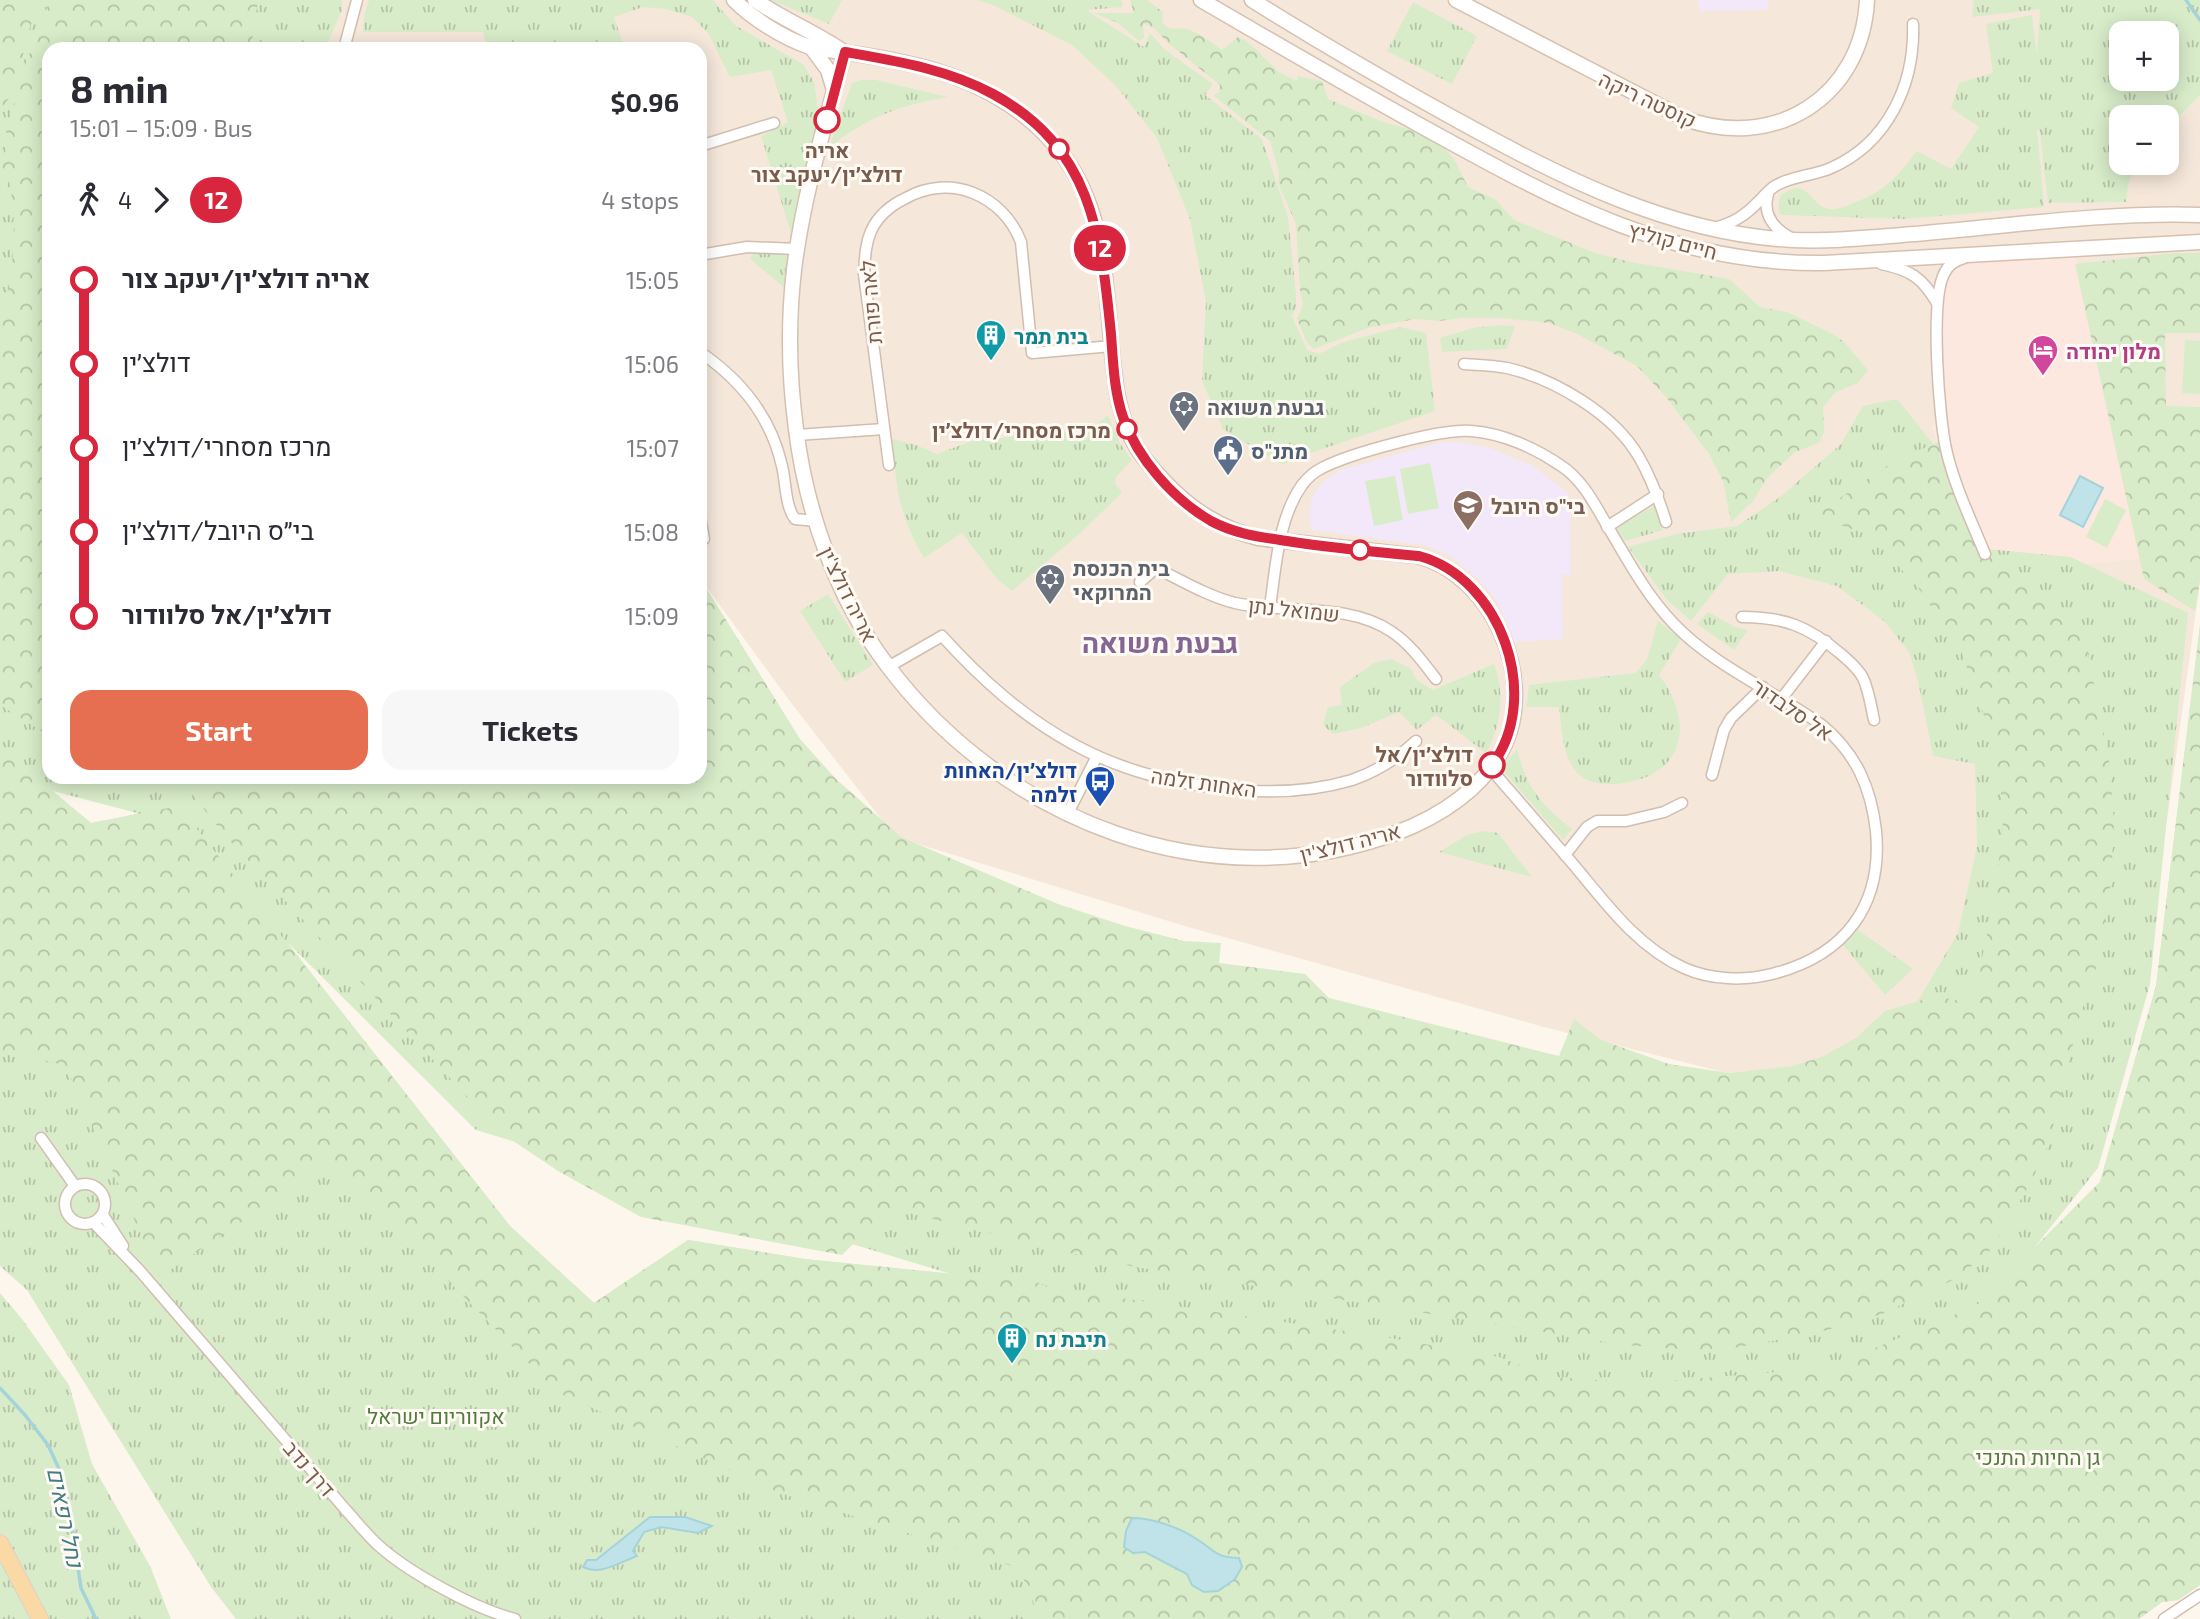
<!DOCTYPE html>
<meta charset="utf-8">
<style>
body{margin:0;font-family:"Exo 2",Heebo,sans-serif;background:#f7f7f7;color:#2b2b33;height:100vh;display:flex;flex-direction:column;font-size:26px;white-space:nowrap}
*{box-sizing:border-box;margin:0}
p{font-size:23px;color:#7c7c81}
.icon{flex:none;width:38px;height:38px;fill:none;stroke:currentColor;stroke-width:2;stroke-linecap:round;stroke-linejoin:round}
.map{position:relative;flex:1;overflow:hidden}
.side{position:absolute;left:42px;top:42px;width:665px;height:742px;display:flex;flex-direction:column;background:#fff;border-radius:21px;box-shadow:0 4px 18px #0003}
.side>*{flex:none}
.badge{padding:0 14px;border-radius:23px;font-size:24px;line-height:46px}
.buttons{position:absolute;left:2109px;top:21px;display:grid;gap:14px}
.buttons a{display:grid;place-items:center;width:70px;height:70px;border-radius:14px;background:#fff;box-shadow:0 4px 18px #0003;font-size:35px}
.map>.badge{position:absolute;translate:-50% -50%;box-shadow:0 0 0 4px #fff}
.legs{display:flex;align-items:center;gap:10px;height:77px;padding:0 28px;font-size:23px}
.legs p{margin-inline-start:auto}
.summary{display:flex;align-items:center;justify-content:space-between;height:119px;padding:0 28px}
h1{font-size:38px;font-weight:700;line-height:52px}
.cta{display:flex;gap:14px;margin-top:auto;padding:14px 28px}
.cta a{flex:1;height:80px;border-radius:21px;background:#e76f51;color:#fff;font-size:28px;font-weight:700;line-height:80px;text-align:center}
.cta a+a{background:#f7f7f7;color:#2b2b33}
ul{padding:0 28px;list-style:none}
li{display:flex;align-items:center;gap:24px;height:84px;font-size:26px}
li i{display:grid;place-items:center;width:10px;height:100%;margin:0 9px;background:currentColor}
li i::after{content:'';width:18px;height:18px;margin:-9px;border:5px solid;border-radius:50%;background:#fff}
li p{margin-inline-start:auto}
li:first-child i{background:linear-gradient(#0000 50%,currentColor 0)}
li:last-child i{background:linear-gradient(currentColor 50%,#0000 0)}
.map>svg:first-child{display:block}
.residential{fill:#f5e8da;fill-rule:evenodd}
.commercial{fill:#fde8e0}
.education{fill:#f3e8fa}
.grass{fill:url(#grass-tufts);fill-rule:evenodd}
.forest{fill:url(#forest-crowns)}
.pitch{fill:#d8ecc9}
.water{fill:#bfe3e8;stroke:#a5d3da;stroke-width:2}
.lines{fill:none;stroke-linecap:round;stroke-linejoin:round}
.stream{stroke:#a5d3da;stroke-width:3.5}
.street-casing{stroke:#d1beb0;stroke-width:13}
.secondary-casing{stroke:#d6c0b0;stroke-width:17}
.primary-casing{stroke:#dad1cd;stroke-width:18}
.street{stroke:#fff;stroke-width:10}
.secondary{stroke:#fff;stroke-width:14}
.primary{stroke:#fbd9a5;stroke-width:16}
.line-1-casing{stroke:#fff;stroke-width:16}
.line-1{stroke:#d7263d;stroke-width:10}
.stop-1-dot{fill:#fff;stroke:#d7263d;stroke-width:3.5}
.labels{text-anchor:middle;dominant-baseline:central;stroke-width:6;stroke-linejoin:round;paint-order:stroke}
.street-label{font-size:21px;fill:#7a5c4d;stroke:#fffaf3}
.stop-label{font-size:21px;font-weight:bold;fill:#7a5c4d;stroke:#fffaf3;text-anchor:end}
.culture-label{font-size:21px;font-weight:bold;fill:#0d838f;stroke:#fffaf3;text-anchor:start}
.hotel-label{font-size:21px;font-weight:bold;fill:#b23c85;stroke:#fffaf3;text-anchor:start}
.worship-label{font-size:21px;font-weight:bold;fill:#5b616d;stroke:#fffaf3;text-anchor:start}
.service-label{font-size:21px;font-weight:bold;fill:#4e5e75;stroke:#fffaf3;text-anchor:start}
.education-label{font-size:21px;font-weight:bold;fill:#785e54;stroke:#fffaf3;text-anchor:start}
.transit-label{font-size:21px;font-weight:bold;fill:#164399;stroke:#fffaf3;text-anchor:end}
.park-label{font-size:21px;fill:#537a41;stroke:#fffaf3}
.water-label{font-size:23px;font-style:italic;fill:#437c86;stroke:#fffaf3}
.district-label{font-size:28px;font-weight:bold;fill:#846695;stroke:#fffaf3}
</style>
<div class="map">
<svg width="2200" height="1619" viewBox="0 0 2200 1619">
<defs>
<pattern id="grass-tufts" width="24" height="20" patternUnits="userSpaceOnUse" patternTransform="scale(1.75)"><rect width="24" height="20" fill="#d8ecc9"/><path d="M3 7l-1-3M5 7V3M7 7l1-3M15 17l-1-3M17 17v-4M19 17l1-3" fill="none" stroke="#b4c2a5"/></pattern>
<pattern id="forest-crowns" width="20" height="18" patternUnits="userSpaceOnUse" patternTransform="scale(1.75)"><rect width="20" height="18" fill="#d8ecc9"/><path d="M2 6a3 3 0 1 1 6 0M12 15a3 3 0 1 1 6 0" fill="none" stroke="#b4c2a5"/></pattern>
</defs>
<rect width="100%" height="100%" fill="#fdf6ec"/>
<!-- residential -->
<path class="residential" d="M340,0H2200V582L2168,814L2096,1133L1785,1068L1727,1073L1544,1027L1188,927L895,837L789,700L700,578V49H324ZM2121,33H2166V79H2121ZM2121,117H2166V163H2121Z"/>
<!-- commercial -->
<polygon class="commercial" points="2073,248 2146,558 1980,575 1932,428 1939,406 1937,303 1954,262"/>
<!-- education -->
<g class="education">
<polygon points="1698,0 1769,0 1767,10 1699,11"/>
<polygon points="1441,442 1462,442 1492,449 1531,465 1567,492 1570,503 1571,575 1562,575 1563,639 1515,642 1497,601 1479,580 1451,556 1424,545 1312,530 1309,517 1312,496 1325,480 1341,470"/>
</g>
<!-- grass -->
<g class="grass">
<path d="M0,0H342V10L325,49H49V777H700L779,749L979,918L1724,1113L1916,1004L1958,933L1977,846L1975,764L1933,756L1918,681L1909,652L1884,621L1837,586L1779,571L1728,574L1691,621L1667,600L1628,547L1676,534L1737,526L1780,497L1841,444L1863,406L1897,399L1935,446L1988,549L2071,557L2188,613L2150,984L2098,1168L2034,1248L2100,1182L2156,986L2200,625V1585L2178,1600L2162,1602L2139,1619H236L211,1587L27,1290L0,1266ZM53,791L137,813V814L91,823ZM287,942L476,1130L951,1274L805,1259L688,1240L594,1303L510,1226Z"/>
<polygon points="369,0 713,0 735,25 804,65 814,82 819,115 791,233 761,136 788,122 771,70 730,77 708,33 692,17 666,9 643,7 614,17 625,49 487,49 483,32 363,32 364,16"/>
<polygon points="770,0 842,0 829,24"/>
<polygon points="978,0 1121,0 1123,7 1086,10 1144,47 1150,33 1165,50 1213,84 1205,95 1262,139 1288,217 1296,294 1296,308 1292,316 1307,350 1319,354 1341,343 1400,327 1426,333 1435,411 1296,458 1283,465 1223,429 1202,381 1206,302 1190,219 1157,138 1116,86 1072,45 995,6"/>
<path d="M1974,0H2200V95L2167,129L2166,117H2121V163H2136L2128,185L2126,202L2048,203L2040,132L2037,129L2044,207L1905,219L1781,215L1778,209L1780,196C1810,174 1808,206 1830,209C1839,210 1848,205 1856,202C1887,190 1897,176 1917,151L1951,169L1979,127L1951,108L1959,83L1993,73L1986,24L2032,15L2037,55L2040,9L1972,17ZM2121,33H2166V79H2121Z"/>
<polygon points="1413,2 1477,36 1452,84 1387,51"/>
<path d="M861,80H876L948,97C900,105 867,117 829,148L852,83Z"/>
<polygon points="753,253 791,253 786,289 750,259"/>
<polygon points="1498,325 1515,326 1507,349 1442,352 1440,338 1473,328"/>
<path d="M1108,415L1119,442L1132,460L1116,477L1115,483L1122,493L1077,536L1012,591L997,579L962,533L924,558C899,515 895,487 893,439L916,445L937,454L972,441L1091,429Z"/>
<polygon points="1654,506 1663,530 1625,541 1616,528"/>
<polygon points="828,594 873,665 845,682 800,611"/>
<polygon points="1708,612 1735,627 1748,630 1734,650 1697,624"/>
<path d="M1658,621L1681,639L1659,675C1694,721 1687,773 1624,783C1612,785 1593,785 1582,777C1562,762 1562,730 1559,707H1526L1529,685L1636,673L1647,659Z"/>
<path d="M1391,659L1411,669L1417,680L1433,690L1494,664C1505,695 1502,724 1486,753L1436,715L1417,730L1399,712L1361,728L1333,734L1323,725L1328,707L1342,705L1340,687L1374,663Z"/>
<path d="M1517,749C1527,789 1540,803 1572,829L1563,840L1501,768Z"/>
<polygon points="1484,831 1498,833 1532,877 1439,852 1467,835"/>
<polygon points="1858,930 1913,969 1885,995 1843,945"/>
<polygon points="0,1293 22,1319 69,1385 92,1464 150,1566 171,1619 0,1619"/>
</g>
<!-- forest -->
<g class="forest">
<path d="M0,0H41C32,23 20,46 23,71L50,0H258L251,49H49V736L0,705V328C12,283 19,227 9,181L0,205V157L5,162L6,133L20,82L0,111Z"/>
<path d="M1130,0H1147L1163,12L1162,22C1170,33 1176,26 1187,29C1199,33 1212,43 1222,50L1238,37L1247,41L1279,72L1297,81L1298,76L1322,81L1328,99L1380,121L1422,133L1444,147L1454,159L1468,187L1495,199L1514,220L1595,253L1631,262L1729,279L1760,307L1787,312L1833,334L1844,342L1868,370L1858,383L1836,392L1823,407L1824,432L1819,443L1795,452L1766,479L1754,500L1731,522L1723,481L1709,454L1666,397L1637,366L1575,333L1549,323L1503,318H1462L1439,321L1415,319L1368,328L1314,349L1307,343L1297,319L1303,305L1300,290L1296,224L1278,183L1279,172L1270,141L1213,95L1219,92L1220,85L1168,43L1154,28L1143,23L1144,38L1139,41L1118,23L1093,13H1134Z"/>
<polygon points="2175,253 2200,253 2200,333 2165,333 2166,406 2200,407 2200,580 2195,611 2144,579 2075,264"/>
<polygon points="1941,441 1980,544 2063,613 2082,624 2109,760 2114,821 2111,882 2097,965 2079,1019 2049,1143 2032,1180 2005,1226 1988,1253 1953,1280 1882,1314 1816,1333 1733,1348 1690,1350 1625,1345 1136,1267 1065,1252 889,1208 842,1255 641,1217 558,1171 500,1132 228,839 178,777 700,777 700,578 800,739 835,778 901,837 1058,904 1125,926 1184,941 1221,943 1219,963 1305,974 1329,998 1559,1056 1574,1019 1601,1040 1669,1064 1729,1073 1793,1066 1824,1056 1856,1038 1885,1011 1936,996 1969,1003 1976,985 1992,912 2003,830 2001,793 1987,724 1961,651 1918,587 1869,535 1814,516 1895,460"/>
<polygon points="2200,625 2200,1585 2178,1600 2162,1602 2139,1619 1040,1619 1019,1568 780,1493 557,1392 331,1161 160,1277 65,1065 0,1051 0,749 91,823 179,806 510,1226 594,1303 688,1240 805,1259 1015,1280 1100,1295 1379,1336 1499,1357 1552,1377 1641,1383 1827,1368 1976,1306 2100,1182 2156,986"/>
</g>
<!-- pitch -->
<g class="pitch">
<polygon points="2185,340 2200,341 2200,394 2182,393"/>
<polygon points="1430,463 1439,508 1408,514 1400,469"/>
<polygon points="1395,476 1403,520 1374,526 1365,481"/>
<polygon points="2105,499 2126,510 2107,548 2086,537"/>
</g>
<!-- water -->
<g class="water">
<polygon points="2080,476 2103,488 2083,527 2060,515"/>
<path d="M650,1517H685L712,1526L698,1533L661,1527L644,1532L633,1551L637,1556C620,1562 600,1576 583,1567L587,1560H596Z"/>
<path d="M1132,1518C1152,1518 1178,1527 1195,1538C1215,1550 1213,1557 1239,1558L1242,1567L1235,1579L1218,1591L1204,1592L1192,1585L1187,1574L1145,1552L1133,1553L1124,1547L1126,1531Z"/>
</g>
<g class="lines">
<!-- stream -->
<g class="stream">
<polyline points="2186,0 2200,20"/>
<polyline points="0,1388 25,1415 48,1445 60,1471 69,1507 81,1588 96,1619"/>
</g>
<!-- street casing -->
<g class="street-casing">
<g id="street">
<polyline points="344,49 357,0"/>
<polyline points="700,146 774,123"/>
<path d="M1768,194C1762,215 1775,230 1793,239"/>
<path d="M1714,228C1733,223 1745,216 1759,201C1764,196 1769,190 1775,186C1791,176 1813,176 1831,168C1888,143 1915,84 1913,24"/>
<polyline points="700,255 747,247 797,249"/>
<path d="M1964,258C1954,261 1948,265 1944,274C1930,301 1939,417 1946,449C1954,485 1971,520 1985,554"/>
<path d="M1881,264C1910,270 1922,277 1937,303"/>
<path d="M700,352C741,380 771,417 782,466C786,482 785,506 795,519L816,521"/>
<path d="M1464,364C1478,365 1493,365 1507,368C1555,379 1614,414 1639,457C1651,478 1659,499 1666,522"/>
<polyline points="797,435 884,429"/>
<path d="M889,465L864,274C865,259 865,245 871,231C878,216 891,205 906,198C950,173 1003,195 1021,242L1032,353L1112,346"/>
<polyline points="700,517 704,539"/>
<polyline points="1607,527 1658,494"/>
<path d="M1140,582L1156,568C1181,580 1207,596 1235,603C1284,614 1349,602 1392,632C1410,644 1423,662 1436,679"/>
<path d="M1270,607C1276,566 1278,519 1302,485C1308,477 1314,472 1322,468C1351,453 1440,429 1471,431C1502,433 1535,448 1560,465C1584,480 1597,509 1611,532C1630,564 1648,597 1674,624C1714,666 1776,692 1823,726C1856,754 1871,787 1876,831C1883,906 1844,956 1772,974C1744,981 1711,980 1684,968C1637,947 1605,902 1573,864C1545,832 1518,800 1490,768"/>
<path d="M1742,617C1784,617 1808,626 1841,654C1849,661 1858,668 1863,678C1869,691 1871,706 1874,720"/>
<path d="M888,667L942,636C981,679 1022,716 1073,744C1149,786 1268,805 1352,780C1375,772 1398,758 1416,741"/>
<polyline points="1782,698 1826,641"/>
<polyline points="1712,775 1724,730 1731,718 1763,687"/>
<polyline points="1067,815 1097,756"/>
<polyline points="1565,855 1587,827 1597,821 1626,821 1664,812 1682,803"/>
<polyline points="41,1138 75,1186"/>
<circle cx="85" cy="1204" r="20"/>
<polyline points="103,1215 123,1246"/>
<path d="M94,1223L140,1271L345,1509C356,1521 366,1534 378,1545C409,1573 475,1609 515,1619"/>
<polyline points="2164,1619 2200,1595"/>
</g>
</g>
<!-- secondary casing -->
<g class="secondary-casing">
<g id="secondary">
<path d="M734,0C753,19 785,39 810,47C820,50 832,50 842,52C865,55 888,59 910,64C970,77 1029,107 1065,158C1105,214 1106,286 1112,352C1115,382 1118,412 1132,439C1140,455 1152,469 1164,481C1191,510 1220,528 1258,538L1418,556C1491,575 1536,676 1505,744C1485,788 1439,817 1396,833C1209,902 1004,821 887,665C837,599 806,511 796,429C789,377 788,322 794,270C803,196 825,124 845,52"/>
<path d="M755,0C782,19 813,31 841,50"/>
<path d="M1201,0C1278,45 1354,89 1432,132C1559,202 1674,265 1824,263L2200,242"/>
<path d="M1252,0C1319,42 1388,82 1457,120C1563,178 1671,234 1793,240C1833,242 1875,237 1915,234C2008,226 2107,212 2200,215"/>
<path d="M1456,0L1683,118C1774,152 1862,98 1867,0"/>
<polyline points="811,47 828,70 834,90"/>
</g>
</g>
<!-- primary casing -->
<g class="primary-casing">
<polyline id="primary" points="0,1543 40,1619"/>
</g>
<!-- street -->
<use href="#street" class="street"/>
<!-- secondary -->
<use href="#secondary" class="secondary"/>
<!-- primary -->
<use href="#primary" class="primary"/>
</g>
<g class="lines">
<!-- line-1 casing -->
<g class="line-1-casing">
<path id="line-1" d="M827,120L845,52C896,61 947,69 993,94C1091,147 1101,233 1111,334C1113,361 1114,391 1123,417C1137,458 1173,499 1211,521C1235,534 1260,537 1287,541C1330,548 1375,552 1419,556C1501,578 1543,697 1492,765"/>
</g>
<!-- line-1 -->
<use href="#line-1" class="line-1"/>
</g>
<!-- icons -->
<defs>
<g id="building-pin" transform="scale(1.575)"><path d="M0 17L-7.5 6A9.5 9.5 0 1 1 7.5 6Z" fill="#0f9aa8" stroke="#fffaf3"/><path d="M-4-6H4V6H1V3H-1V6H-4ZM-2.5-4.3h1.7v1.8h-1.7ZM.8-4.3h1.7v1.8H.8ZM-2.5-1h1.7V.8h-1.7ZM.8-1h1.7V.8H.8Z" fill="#fff"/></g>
<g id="hotel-pin" transform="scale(1.575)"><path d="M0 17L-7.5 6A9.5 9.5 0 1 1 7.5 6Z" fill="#d1479c" stroke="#fffaf3"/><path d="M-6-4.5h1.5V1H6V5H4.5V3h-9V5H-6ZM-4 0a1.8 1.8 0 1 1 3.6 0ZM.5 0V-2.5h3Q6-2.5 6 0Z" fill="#fff"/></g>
<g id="synagogue-pin" transform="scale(1.575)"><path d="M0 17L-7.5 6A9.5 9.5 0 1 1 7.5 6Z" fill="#6b7280" stroke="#fffaf3"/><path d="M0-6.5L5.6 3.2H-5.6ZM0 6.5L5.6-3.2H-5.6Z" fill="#fff"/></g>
<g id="civic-pin" transform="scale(1.575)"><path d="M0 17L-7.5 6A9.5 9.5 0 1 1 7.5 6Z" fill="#5c6f8a" stroke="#fffaf3"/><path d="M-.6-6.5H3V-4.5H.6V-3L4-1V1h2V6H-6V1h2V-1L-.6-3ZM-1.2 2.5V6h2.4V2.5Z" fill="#fff"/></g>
<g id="school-pin" transform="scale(1.575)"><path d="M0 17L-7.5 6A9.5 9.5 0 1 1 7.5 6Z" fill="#8d6e63" stroke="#fffaf3"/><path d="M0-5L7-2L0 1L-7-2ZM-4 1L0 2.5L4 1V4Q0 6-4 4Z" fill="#fff"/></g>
<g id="bus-pin" transform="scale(1.575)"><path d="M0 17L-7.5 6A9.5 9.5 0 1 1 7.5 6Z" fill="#1a4fb4" stroke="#fffaf3"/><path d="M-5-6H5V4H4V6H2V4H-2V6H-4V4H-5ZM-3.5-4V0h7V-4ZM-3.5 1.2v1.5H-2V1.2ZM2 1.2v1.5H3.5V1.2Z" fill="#fff"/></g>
</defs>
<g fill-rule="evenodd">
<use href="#building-pin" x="991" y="335"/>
<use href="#hotel-pin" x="2043" y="350"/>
<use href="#synagogue-pin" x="1184" y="406"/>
<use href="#civic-pin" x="1228" y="450"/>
<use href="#school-pin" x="1468" y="505"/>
<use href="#synagogue-pin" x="1050" y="579"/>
<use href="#bus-pin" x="1100" y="781"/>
<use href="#building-pin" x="1012" y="1338"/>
</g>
<!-- markers -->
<g class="stop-1-dot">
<circle cx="827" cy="120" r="12"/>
<circle cx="1059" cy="149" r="9"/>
<circle cx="1127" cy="429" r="9"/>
<circle cx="1360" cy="550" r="9"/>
<circle cx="1492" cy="765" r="12"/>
</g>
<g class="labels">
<!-- street labels -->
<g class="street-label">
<text transform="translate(1648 99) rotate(25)">קוסטה ריקה</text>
<text transform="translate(1673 240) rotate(15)">חיים קוליץ</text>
<text transform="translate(870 302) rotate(-95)">לאה פורת</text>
<text transform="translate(849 594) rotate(64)">אריה דולצ'ין</text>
<text transform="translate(1294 609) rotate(6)">שמואל נתן</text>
<text transform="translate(1793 709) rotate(34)">אל סלבדור</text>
<text transform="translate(1204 782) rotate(8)">האחות זלמה</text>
<text transform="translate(1350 842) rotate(-14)">אריה דולצ'ין</text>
<text transform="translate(310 1468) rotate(49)">דרך נדב</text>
</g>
<!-- stop labels -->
<g class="stop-label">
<text x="827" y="149" text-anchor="middle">אריה<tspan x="827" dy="24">דולצ׳ין/יעקב צור</tspan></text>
<text x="1111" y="429">מרכז מסחרי/דולצ׳ין</text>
<text x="1473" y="753">דולצ׳ין/אל<tspan x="1473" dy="24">סלוודור</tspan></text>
</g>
<!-- culture labels -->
<g class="culture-label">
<text x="1014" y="335">בית תמר</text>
<text x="1035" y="1338">תיבת נח</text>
</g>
<!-- hotel labels -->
<g class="hotel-label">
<text x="2066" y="350">מלון יהודה</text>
</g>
<!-- worship labels -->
<g class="worship-label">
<text x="1207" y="406">גבעת משואה</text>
<text x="1073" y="567">בית הכנסת<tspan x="1073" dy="24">המרוקאי</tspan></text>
</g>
<!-- service labels -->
<g class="service-label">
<text x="1251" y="450">מתנ"ס</text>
</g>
<!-- education labels -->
<g class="education-label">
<text x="1491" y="505">בי"ס היובל</text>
</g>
<!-- transit labels -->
<g class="transit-label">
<text x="1077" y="769">דולצ׳ין/האחות<tspan x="1077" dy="24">זלמה</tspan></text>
</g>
<!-- park labels -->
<g class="park-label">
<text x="436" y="1415">אקווריום ישראל</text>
<text x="2038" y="1456">גן החיות התנכי</text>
</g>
<!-- water labels -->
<g class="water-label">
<text transform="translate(66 1517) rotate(78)">נחל רפאים</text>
</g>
<!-- district labels -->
<g class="district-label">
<text x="1160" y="642">גבעת משואה</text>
</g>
</g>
</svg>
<div class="buttons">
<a>+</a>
<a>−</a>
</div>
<b class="badge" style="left:1100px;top:248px;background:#d7263d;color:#fff">12</b>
<section class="side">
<div class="summary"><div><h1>8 min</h1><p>15:01 – 15:09 · Bus</p></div><b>$0.96</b></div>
<div class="legs"><svg class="icon" aria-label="walk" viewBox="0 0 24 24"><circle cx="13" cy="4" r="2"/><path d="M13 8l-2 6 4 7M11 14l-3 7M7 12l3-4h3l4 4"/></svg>4<svg class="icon" aria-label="forward" viewBox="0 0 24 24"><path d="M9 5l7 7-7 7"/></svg><b class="badge" style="background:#d7263d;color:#fff">12</b><p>4 stops</p></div>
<ul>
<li><i style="color:#d7263d"></i><b>אריה דולצ׳ין/יעקב צור</b><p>15:05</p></li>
<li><i style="color:#d7263d"></i><span>דולצ׳ין</span><p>15:06</p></li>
<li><i style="color:#d7263d"></i><span>מרכז מסחרי/דולצ׳ין</span><p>15:07</p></li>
<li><i style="color:#d7263d"></i><span>בי״ס היובל/דולצ׳ין</span><p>15:08</p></li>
<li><i style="color:#d7263d"></i><b>דולצ׳ין/אל סלוודור</b><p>15:09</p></li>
</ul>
<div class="cta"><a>Start</a><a>Tickets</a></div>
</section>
</div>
